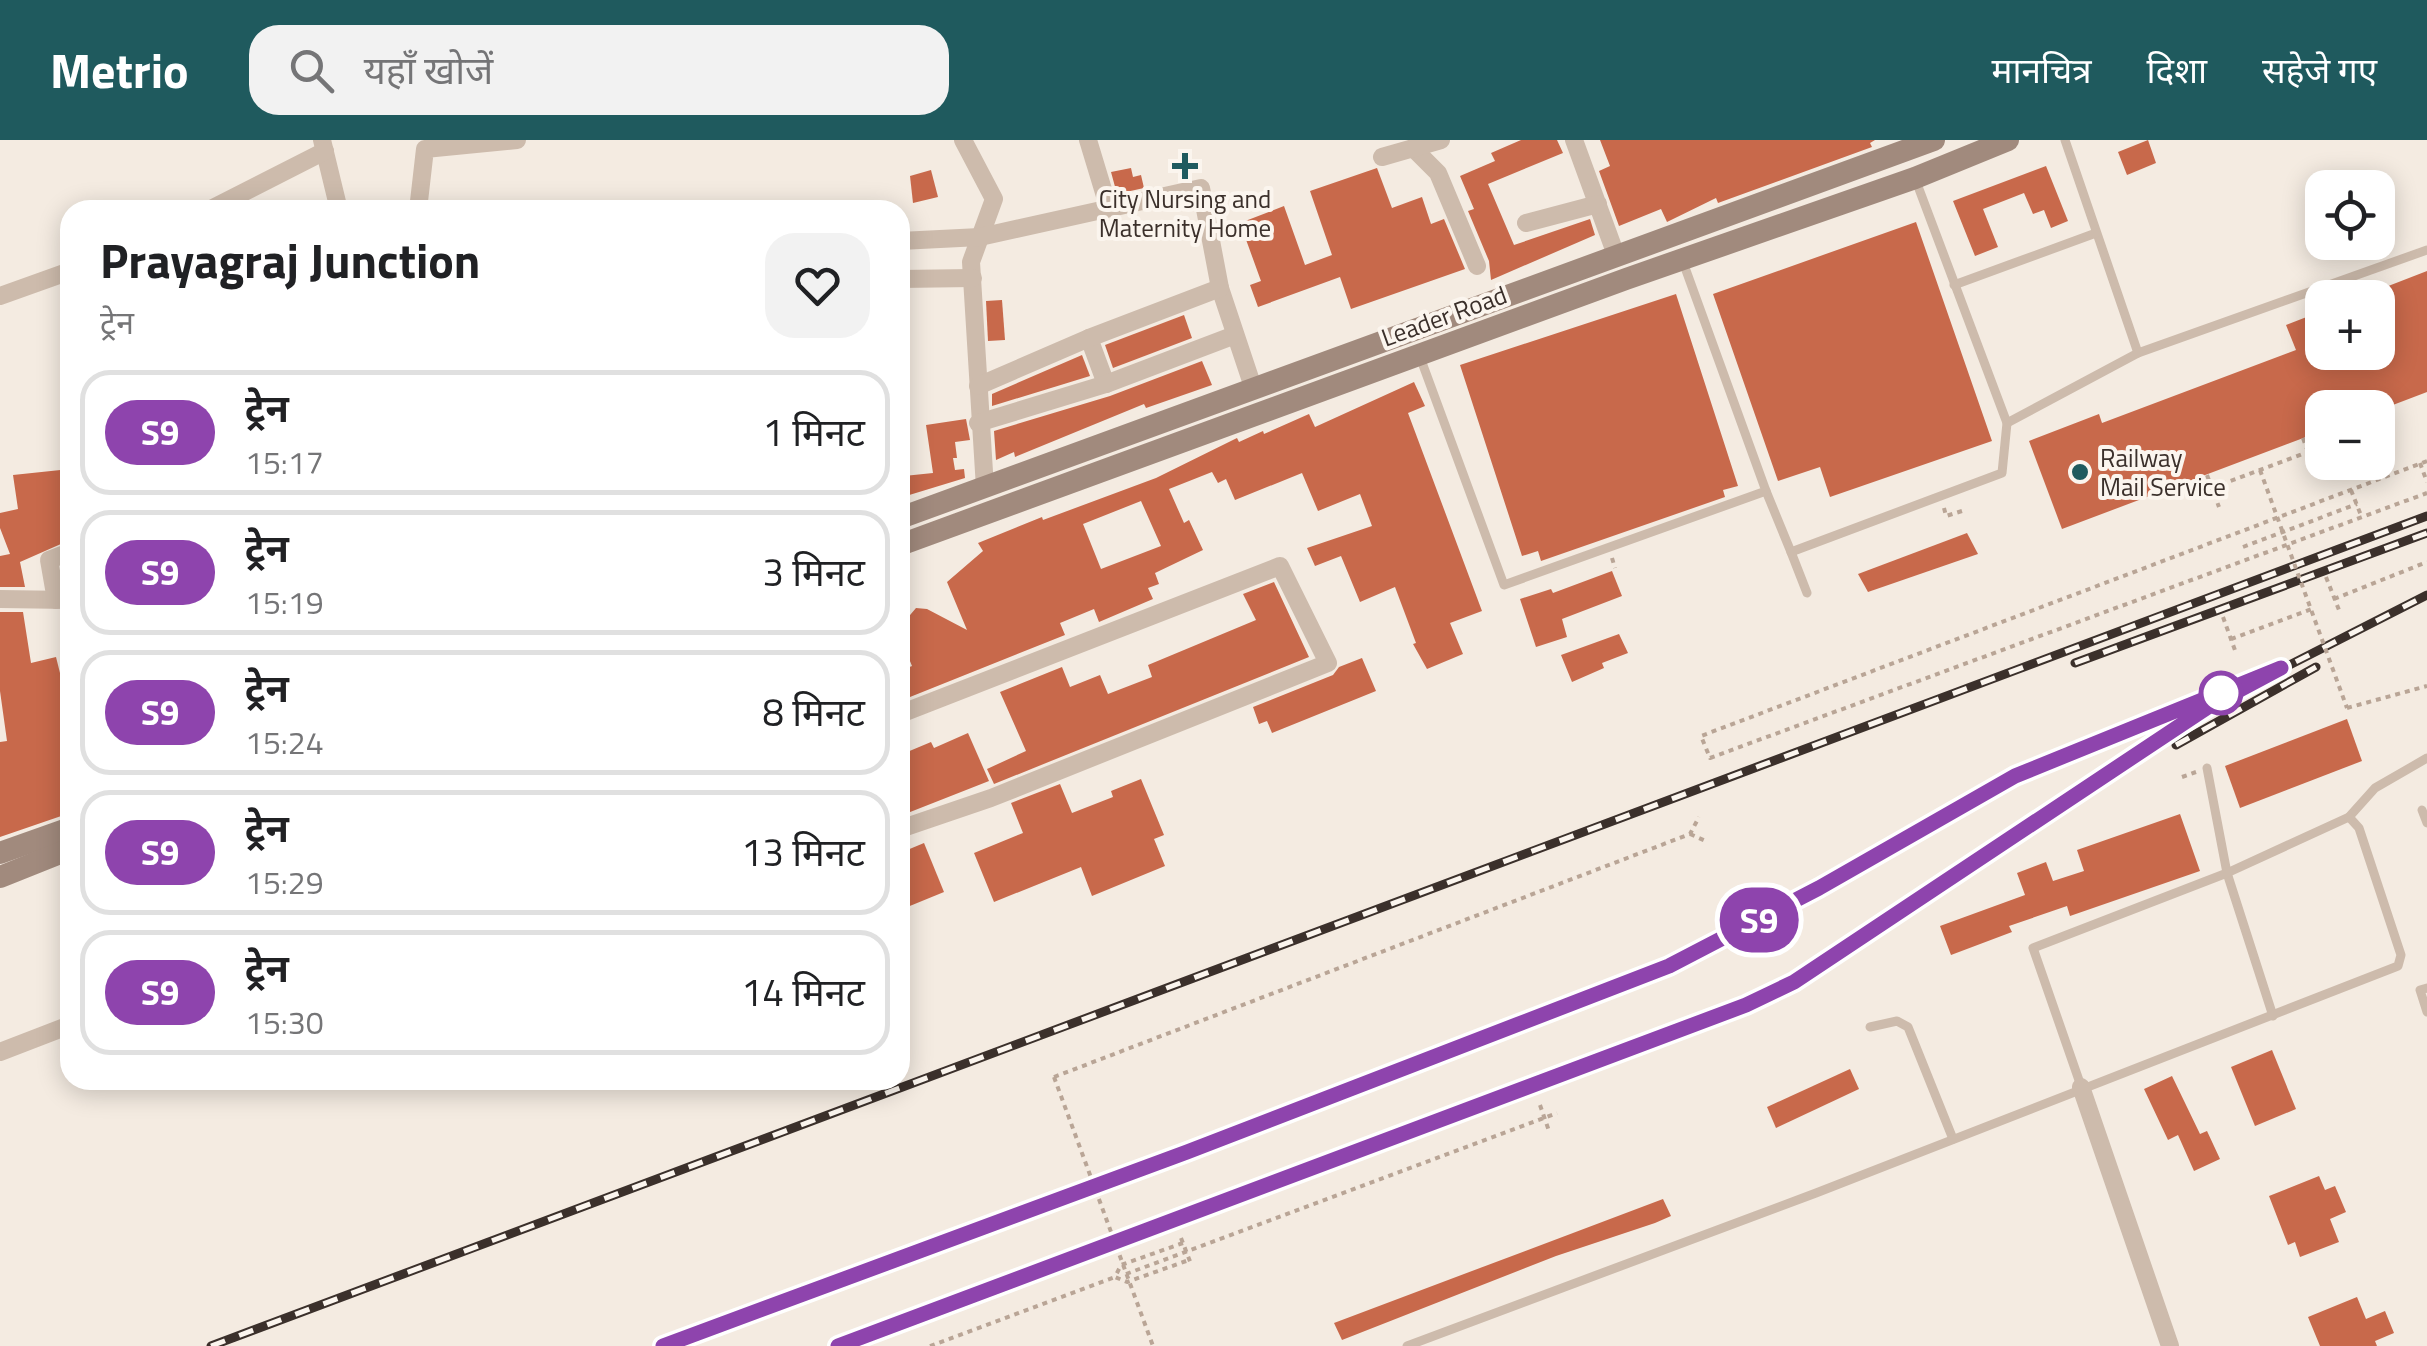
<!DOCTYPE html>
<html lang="hi">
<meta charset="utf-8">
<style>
body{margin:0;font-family:"Titillium Web","Noto Sans Devanagari",sans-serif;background:#f2f2f2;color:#202124;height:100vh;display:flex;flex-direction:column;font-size:38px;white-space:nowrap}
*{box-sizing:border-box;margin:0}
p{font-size:32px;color:#757577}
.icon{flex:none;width:55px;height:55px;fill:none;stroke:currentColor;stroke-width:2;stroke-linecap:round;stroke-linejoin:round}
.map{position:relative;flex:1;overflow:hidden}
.panel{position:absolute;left:60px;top:60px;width:850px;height:890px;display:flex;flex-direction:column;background:#fff;border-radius:30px;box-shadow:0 5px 25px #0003}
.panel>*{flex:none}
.badge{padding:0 20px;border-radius:32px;font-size:35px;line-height:65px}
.fabs{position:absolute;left:2305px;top:30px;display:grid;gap:20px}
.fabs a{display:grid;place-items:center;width:90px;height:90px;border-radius:20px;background:#fff;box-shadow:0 5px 25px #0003;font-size:50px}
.map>.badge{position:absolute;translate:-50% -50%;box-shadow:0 0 0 5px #fff}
.round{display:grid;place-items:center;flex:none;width:105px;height:105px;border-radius:30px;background:#f2f2f2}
.head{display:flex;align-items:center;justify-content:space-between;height:170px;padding:0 40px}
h1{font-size:48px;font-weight:700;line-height:75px}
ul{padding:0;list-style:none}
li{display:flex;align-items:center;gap:30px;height:125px;margin:0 20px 15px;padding:0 20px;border:5px solid #e0e0e0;border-radius:30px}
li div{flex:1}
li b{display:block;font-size:38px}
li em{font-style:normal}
li .badge{min-width:110px;font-weight:700;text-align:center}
header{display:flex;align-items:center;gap:60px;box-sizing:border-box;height:140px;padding:0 50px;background:#1f5a5e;color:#fff}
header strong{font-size:48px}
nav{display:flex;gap:55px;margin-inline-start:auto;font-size:35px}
.search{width:700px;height:90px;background:#f2f2f2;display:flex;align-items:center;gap:25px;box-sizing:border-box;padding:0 35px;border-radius:30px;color:#757577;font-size:38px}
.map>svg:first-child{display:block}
.building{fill:#c8694b;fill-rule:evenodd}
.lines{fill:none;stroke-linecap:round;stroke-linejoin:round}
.path{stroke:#b9a596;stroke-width:4;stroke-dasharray:5 5;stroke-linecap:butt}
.lane{stroke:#cdbbac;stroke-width:9}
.street{stroke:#cdbbac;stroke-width:18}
.secondary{stroke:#a18a7d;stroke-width:22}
.rail-casing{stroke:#3b302b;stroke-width:9}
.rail{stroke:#fbf5ee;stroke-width:5;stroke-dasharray:15;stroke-linecap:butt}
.path-bridge{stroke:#b9a596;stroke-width:4;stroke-dasharray:5 5;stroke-linecap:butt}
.line-casing{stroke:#fff;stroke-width:22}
.line{stroke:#8e44ad;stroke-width:15}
.poi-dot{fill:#1f5a5e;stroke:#fbf5ee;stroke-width:4}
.stop-dot{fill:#fff;stroke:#8e44ad;stroke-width:5}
.labels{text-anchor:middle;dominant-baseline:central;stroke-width:8;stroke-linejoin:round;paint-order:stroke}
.poi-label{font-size:25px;fill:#3b302b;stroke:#fbf5ee}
.street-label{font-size:25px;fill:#3b302b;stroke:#fbf5ee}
</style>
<header>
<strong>Metrio</strong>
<div class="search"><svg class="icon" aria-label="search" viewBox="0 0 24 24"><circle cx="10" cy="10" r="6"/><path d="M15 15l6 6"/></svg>यहाँ खोजें</div>
<nav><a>मानचित्र</a><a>दिशा</a><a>सहेजे गए</a></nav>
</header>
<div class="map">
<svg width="2427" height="1206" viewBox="0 0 2427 1206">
<rect width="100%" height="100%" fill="#f4ebe1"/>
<!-- building -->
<g class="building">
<polygon points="1521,0 1557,0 1563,13 1488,44 1514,105 1590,79 1595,95 1491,140 1489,121 1468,71 1474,69 1460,36 1495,21 1491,13"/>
<polygon points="1600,0 1875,0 1870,3 1872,7 1718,63 1716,58 1667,82 1661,69 1619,86 1599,31 1610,26"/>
<polygon points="2148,0 2156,23 2127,35 2118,12"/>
<polygon points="2046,26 2068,81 2051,88 2044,70 2033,74 2024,53 1983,69 1998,107 1975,116 1953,61"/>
<polygon points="1131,28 1133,37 1141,35 1144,48 1117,54 1111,32"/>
<polygon points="1377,28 1392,68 1422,57 1431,84 1444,79 1465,129 1351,169 1340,137 1258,167 1250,145 1261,141 1240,83 1284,66 1305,125 1332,115 1310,51"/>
<polygon points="931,30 938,57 913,63 910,36"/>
<polygon points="1916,82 1992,301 1830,357 1820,327 1778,341 1713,154"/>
<polygon points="2427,131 2427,252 2385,268 2322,268 2322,291 2062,389 2029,301 2099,274 2102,283 2296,210 2286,185 2322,171 2322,212 2378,212 2378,150"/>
<polygon points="1676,154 1738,346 1723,350 1725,357 1541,421 1538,411 1522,416 1460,225"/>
<polygon points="1002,160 1005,200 988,201 986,161"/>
<polygon points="1184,175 1192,198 1113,228 1105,205"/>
<polygon points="1082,215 1090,236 992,266 992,254"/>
<polygon points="1202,221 1212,245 1146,268 1144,264 1015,317 1014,312 996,320 994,291 1110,256"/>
<path d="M1414,242L1425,266L1408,273L1482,471L1450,483L1463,514L1427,529L1413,504L1416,503L1395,447L1360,462L1341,416L1315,426L1307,408L1372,386L1360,354L1318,371L1302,333L1235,360L1226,339L1218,343L1212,332L1169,349L1184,383L1189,380L1203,410L1155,433L1159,444L1148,448L1153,459L1099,482L1094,469L1060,483L1065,495L900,561V531L912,526L905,509L910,507L905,481L916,468L927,469L967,490L947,442L983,411L978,403L1042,377L1043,380L1156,338L1237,298L1239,302L1263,291L1264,294L1309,274L1315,287ZM1141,361L1161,406L1101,429L1083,384Z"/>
<polygon points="966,279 970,300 955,302 957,318 953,318 955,330 964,329 965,338 906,356 904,336 933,333 926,285"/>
<polygon points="70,329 70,400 20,422 25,447 0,447 0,416 10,414 0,388 0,373 18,369 13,335"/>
<polygon points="1967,393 1978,414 1868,452 1858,434"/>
<polygon points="1612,431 1622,456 1562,479 1567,497 1536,507 1520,459 1551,449 1553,453"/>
<polygon points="1274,442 1309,517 994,644 987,629 1026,611 1000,552 1062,527 1070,547 1100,535 1108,554 1152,537 1148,525 1256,480 1243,454"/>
<polygon points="0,472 23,472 31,523 56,517 60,533 70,532 70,673 0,697 0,602 7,601 0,551"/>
<polygon points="1619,494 1628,513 1602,523 1604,528 1572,542 1561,515"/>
<polygon points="1362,518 1376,551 1272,593 1267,581 1259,584 1253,567 1333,535 1339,527"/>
<polygon points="2347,579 2362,621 2240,668 2225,626"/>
<polygon points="968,593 989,641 900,676 900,615 931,602 934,608"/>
<polygon points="1141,639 1164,695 1154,699 1165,726 1092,756 1081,727 994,762 974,713 1023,693 1011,663 1060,644 1072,673 1113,657 1111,651"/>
<polygon points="2180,674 2200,731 2070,776 2067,766 2009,786 2012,792 1951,815 1940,786 2025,755 2017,733 2046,722 2053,741 2084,731 2077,710"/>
<polygon points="924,703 944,752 900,770 900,713"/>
<polygon points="2272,910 2296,969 2255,986 2231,927"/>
<polygon points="1850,929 1859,949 1776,988 1767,967"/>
<polygon points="2172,936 2200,994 2207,991 2220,1019 2194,1031 2178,995 2168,1000 2144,949"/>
<polygon points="2319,1036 2325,1050 2335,1046 2346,1072 2330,1079 2339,1102 2300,1117 2295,1102 2288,1105 2269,1056"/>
<polygon points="1663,1059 1671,1076 1655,1083 1556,1116 1342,1200 1334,1183"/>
<polygon points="2357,1157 2366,1179 2385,1171 2394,1193 2375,1201 2377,1206 2320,1206 2308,1177"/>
</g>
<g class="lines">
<!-- path -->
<g class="path">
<polyline points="2303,298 2315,331"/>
<polyline points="2427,321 1701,596 1710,618 2427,353"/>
<polyline points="2420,323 2427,342"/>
<polyline points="2207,335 2219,367"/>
<polyline points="2212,348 2308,312"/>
<polyline points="2351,350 2362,378"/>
<polyline points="1944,368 1946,376 1962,371"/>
<polyline points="2243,407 2357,364"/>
<polyline points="1612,418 1615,428"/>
<polyline points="2326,437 2339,470"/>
<polyline points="2334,459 2427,422"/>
<polyline points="2223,477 2236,513"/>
<polyline points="2231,499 2312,469"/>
<polyline points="2347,568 2427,546"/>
<polyline points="2182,637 2196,632"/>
<polyline points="1690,694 1708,702"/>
<polyline points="1054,937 1690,694 1699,677"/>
<polyline points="1540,965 1549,991"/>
<polyline points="1181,1098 1191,1124"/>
<polyline points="1183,1103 1121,1125 1115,1137 1127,1142 1189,1120"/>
<polyline points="1126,1134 1557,973"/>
<polyline points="930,1206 1115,1137"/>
</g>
<!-- lane -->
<g class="lane">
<polyline points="2065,0 2138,213"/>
<polyline points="1954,145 2096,93"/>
<polyline points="1420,217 1504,445 1766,351 1683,122"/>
<polyline points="2007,283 2138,213 2427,110"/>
<polyline points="1766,351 1791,412"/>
<polyline points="1807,453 1791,412 2002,333 2007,283 1916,41"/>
<polyline points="2207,628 2227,733 2273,876"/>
<polyline points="2422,670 2427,683"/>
<polyline points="2427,848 2420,850 2427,872"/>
<polyline points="1870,887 1897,881 1908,887 1953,999"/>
<polyline points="2081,946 2033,808 2227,733 2349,677 2375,648 2427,618"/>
<polyline points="1407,1206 1816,1053 2398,826 2401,815 2359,688 2349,677"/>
</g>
<!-- street -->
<g class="street">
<polyline points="322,0 339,70"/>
<polyline points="963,0 994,59 971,122 985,348"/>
<polyline points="1088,0 1108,66"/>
<polyline points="1574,0 1616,115"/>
<polyline points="1413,8 1438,33 1477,126"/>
<polyline points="1382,17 1441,0"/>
<polyline points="209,70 325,11"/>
<polyline points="418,70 425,9 517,0"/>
<polyline points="1526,83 1598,64"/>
<polyline points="900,101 980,97 1201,48 1220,148 1253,247"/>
<polyline points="900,139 973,138"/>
<polyline points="0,156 70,131"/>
<polyline points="1089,198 1106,244"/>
<polyline points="978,246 1089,198 1220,148"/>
<polyline points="978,283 1106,244 1235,195"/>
<polyline points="0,459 70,460"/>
<polyline points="56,460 49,420 70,412"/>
<polyline points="900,574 1280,426 1328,523 991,658 900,689"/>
<polyline points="0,912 70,885"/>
<polyline points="2081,947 2170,1206"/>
</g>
<!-- secondary -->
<g class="secondary">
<polyline points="900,378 1934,0"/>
<polyline points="900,405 1626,139 1915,38 2008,0"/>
<polyline points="0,713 70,688"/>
<polyline points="0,737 70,709"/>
</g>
<!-- rail casing -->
<g class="rail-casing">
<g id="rail">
<polyline points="2075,523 2427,393"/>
<polyline points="2176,605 2316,527"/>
<polyline points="211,1206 2427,376"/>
<polyline points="663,1206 1187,1012 1669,826 1848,732 2015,636 2196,563"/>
<polyline points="837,1206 1746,865 1794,842 2207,567 2427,455"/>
</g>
</g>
<!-- rail -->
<use href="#rail" class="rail"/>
<!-- path-bridge -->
<g class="path-bridge">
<polyline points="2260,330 2347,568"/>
<polyline points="1054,937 1153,1206"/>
</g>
</g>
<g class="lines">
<!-- line casing -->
<g class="line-casing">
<polyline id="line" points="663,1206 1187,1012 1669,826 1819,748 2015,636 2281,528 2208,567 1794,842 1746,865 838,1206"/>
</g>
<!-- line -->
<use href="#line" class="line"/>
</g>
<!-- markers -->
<g class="poi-dot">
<path d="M1180 11h10v10h10v10h-10v10h-10v-10h-10v-10h10z"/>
<circle cx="2080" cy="332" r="10"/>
</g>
<circle class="stop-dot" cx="2221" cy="553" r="20"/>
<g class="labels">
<!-- poi labels -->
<g class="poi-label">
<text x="1185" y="59">City Nursing and<tspan x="1185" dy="29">Maternity Home</tspan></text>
<text x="2100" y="318" text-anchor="start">Railway<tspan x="2100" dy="29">Mail Service</tspan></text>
</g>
<!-- street labels -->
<g class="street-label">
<text transform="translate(1444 176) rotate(-20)">Leader Road</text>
</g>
</g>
</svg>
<div class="fabs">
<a><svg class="icon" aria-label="locate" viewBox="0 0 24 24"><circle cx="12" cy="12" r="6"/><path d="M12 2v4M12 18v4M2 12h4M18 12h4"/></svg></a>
<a>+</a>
<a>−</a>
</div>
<b class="badge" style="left:1759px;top:780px;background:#8e44ad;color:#fff">S9</b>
<section class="panel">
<div class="head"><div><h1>Prayagraj Junction</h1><p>ट्रेन</p></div><a class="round"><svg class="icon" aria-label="heart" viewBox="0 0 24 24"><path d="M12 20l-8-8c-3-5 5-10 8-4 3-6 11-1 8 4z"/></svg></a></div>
<ul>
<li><span class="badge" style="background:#8e44ad;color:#fff">S9</span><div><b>ट्रेन</b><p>15:17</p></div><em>1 मिनट</em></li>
<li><span class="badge" style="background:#8e44ad;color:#fff">S9</span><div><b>ट्रेन</b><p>15:19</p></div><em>3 मिनट</em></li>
<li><span class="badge" style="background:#8e44ad;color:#fff">S9</span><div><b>ट्रेन</b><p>15:24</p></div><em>8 मिनट</em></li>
<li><span class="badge" style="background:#8e44ad;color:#fff">S9</span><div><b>ट्रेन</b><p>15:29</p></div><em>13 मिनट</em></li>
<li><span class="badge" style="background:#8e44ad;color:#fff">S9</span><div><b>ट्रेन</b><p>15:30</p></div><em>14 मिनट</em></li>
</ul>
</section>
</div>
